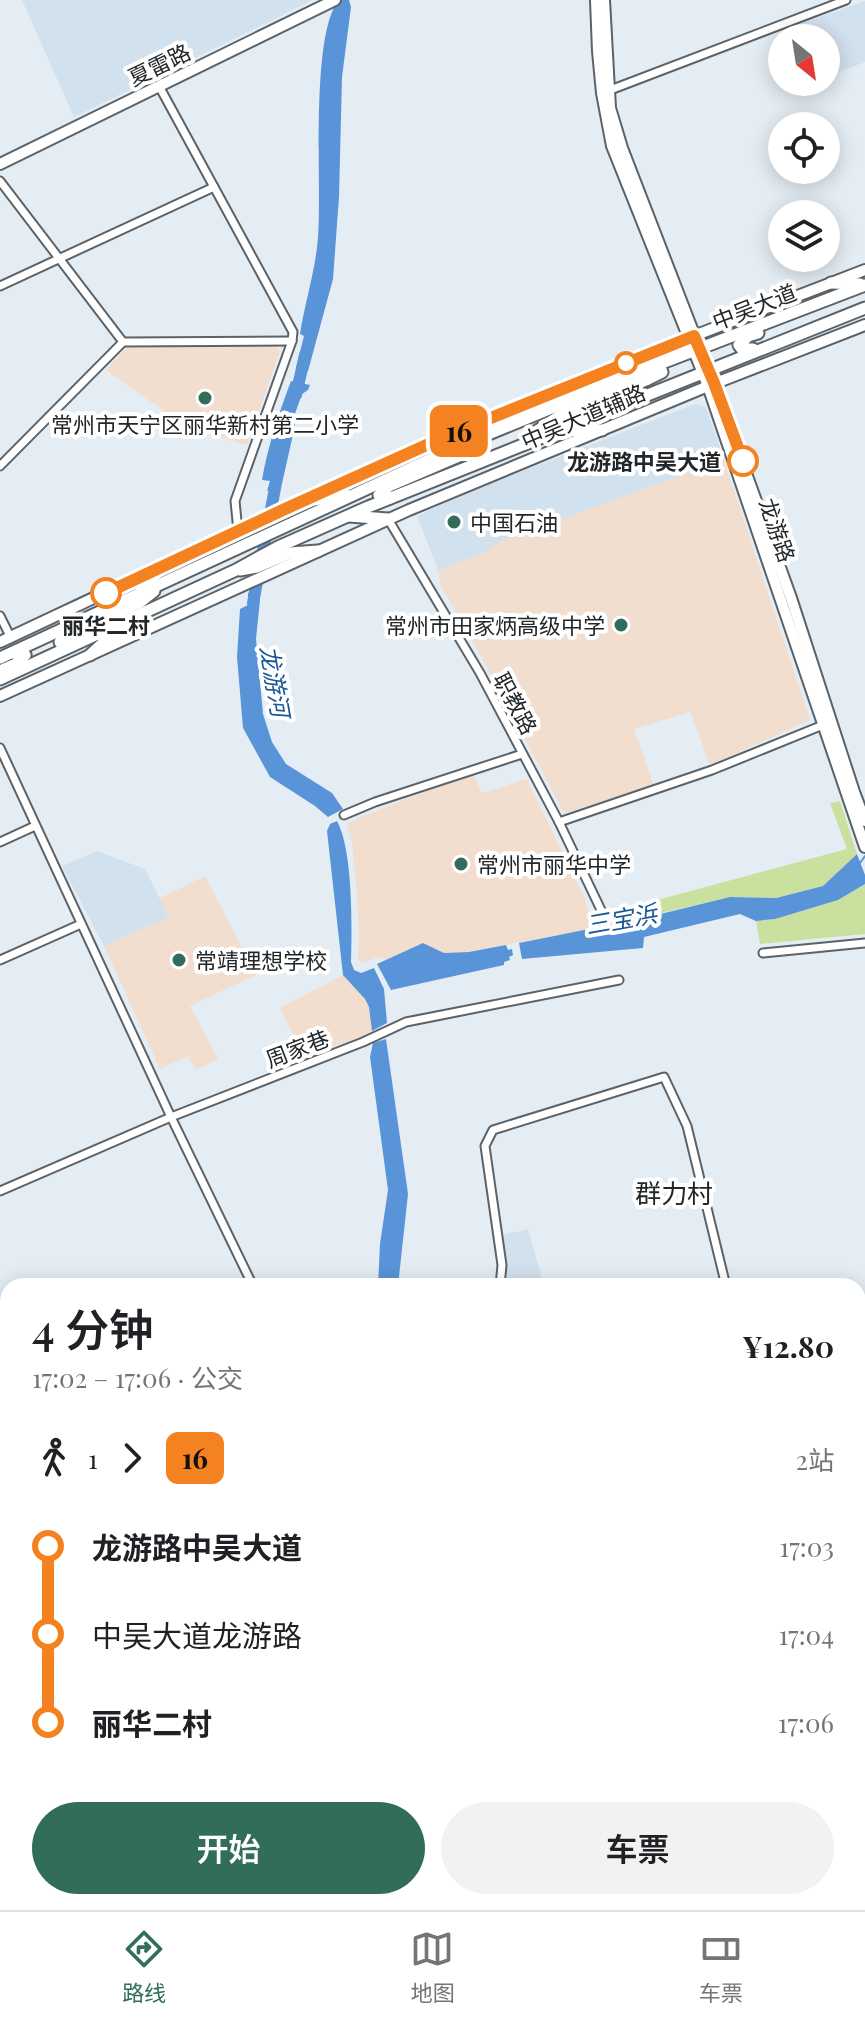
<!DOCTYPE html>
<html lang="zh">
<meta charset="utf-8">
<style>
body{margin:0;font-family:"Playfair Display","Noto Sans SC",serif;background:#f2f2f2;color:#202124;height:100vh;display:flex;flex-direction:column;font-size:30px;white-space:nowrap}
*{box-sizing:border-box;margin:0}
p{font-size:26px;color:#757577}
.icon{flex:none;width:44px;height:44px;fill:none;stroke:currentColor;stroke-width:2;stroke-linecap:round;stroke-linejoin:round}
.map{position:relative;flex:1;overflow:hidden}
.details{position:absolute;left:0px;top:1278px;width:866px;height:632px;display:flex;flex-direction:column;background:#fff;border-radius:24px 24px 0 0;box-shadow:0 4px 20px #0003}
.details>*{flex:none}
.badge{padding:0 16px;border-radius:12px;font-size:28px;line-height:52px}
.needle{width:52px;rotate:150deg}
.fabs{position:absolute;left:768px;top:24px;display:grid;gap:16px}
.fabs a{display:grid;place-items:center;width:72px;height:72px;border-radius:50%;background:#fff;box-shadow:0 4px 20px #0003;font-size:40px}
.map>.badge{position:absolute;translate:-50% -50%;box-shadow:0 0 0 4px #fff}
.legs{display:flex;align-items:center;gap:12px;height:88px;padding:0 32px;font-size:26px}
.legs p{margin-inline-start:auto}
.overview{display:flex;align-items:center;justify-content:space-between;height:136px;padding:0 32px}
h1{font-size:44px;font-weight:600;line-height:60px}
.button{display:flex;gap:16px;margin-top:auto;padding:16px 32px}
.button a{flex:1;height:92px;border-radius:48px;background:#316d59;color:#fff;font-size:32px;font-weight:600;line-height:92px;text-align:center}
.button a+a{background:#f2f2f2;color:#202124}
ul{padding:0 32px;list-style:none}
li{display:flex;align-items:center;gap:28px;height:88px;font-size:30px}
li i{display:grid;place-items:center;width:12px;height:100%;margin:0 10px;background:currentColor}
li i::after{content:'';width:20px;height:20px;margin:-10px;border:6px solid;border-radius:50%;background:#fff}
li p{margin-inline-start:auto}
li:first-child i{background:linear-gradient(#0000 50%,currentColor 0)}
li:last-child i{background:linear-gradient(currentColor 50%,#0000 0)}
.dock{display:flex;justify-content:space-around;align-items:center;height:112px;border-top:2px solid #e0e0e0;background:#fff;font-size:22px;color:#757577}
.dock a{display:grid;justify-items:center;gap:4px}
.dock .selected{color:#316d59}
.map>svg:first-child{display:block}
.built{fill:#d2e1ee}
.education{fill:#f1dece}
.medical{fill:#f5dbd7}
.green{fill:#c9e09e}
.water{fill:#5994d9}
.lines{fill:none;stroke-linecap:round;stroke-linejoin:round}
.stream{stroke:#5994d9;stroke-width:2}
.river{stroke:#5994d9;stroke-width:12}
.street-casing{stroke:#5b6369;stroke-width:11}
.secondary-casing{stroke:#5b6369;stroke-width:14}
.primary-casing{stroke:#5b6369;stroke-width:15}
.street{stroke:#fff;stroke-width:7}
.secondary{stroke:#fff;stroke-width:10}
.primary{stroke:#fff;stroke-width:11}
.line-1-casing{stroke:#fff;stroke-width:18}
.line-1{stroke:#f58220;stroke-width:12}
.stop-1-dot{fill:#fff;stroke:#f58220;stroke-width:4}
.poi-dot{fill:#316d59;stroke:#fff;stroke-width:3}
.labels{text-anchor:middle;dominant-baseline:central;stroke-width:8;stroke-linejoin:round;paint-order:stroke}
.street-label{font-size:22px;fill:#232729;stroke:#fff}
.poi-label{font-size:22px;fill:#232729;stroke:#fff;text-anchor:start}
.stop-label{font-size:22px;font-weight:bold;fill:#232729;stroke:#fff;text-anchor:end}
.water-label{font-size:24px;font-style:italic;fill:#1a5697;stroke:#fff}
.quarter-label{font-size:26px;fill:#232729;stroke:#fff}
</style>
<div class="map">
<svg width="865" height="1910" viewBox="0 0 865 1910">
<rect width="100%" height="100%" fill="#e4edf4"/>
<!-- built -->
<g class="built">
<polygon points="22,0 313,0 74,117"/>
<polygon points="865,1 865,62 826,77 826,38 805,38 800,24"/>
<polygon points="695,404 706,407 724,460 500,542 486,552 438,570 417,516 474,490"/>
<polygon points="97,851 145,869 169,917 104,946 62,866"/>
<polygon points="528,1229 544,1286 504,1286 507,1265 503,1235"/>
</g>
<!-- education -->
<g class="education">
<polygon points="276,346 280,351 247,445 187,427 106,370 126,348"/>
<polygon points="724,460 810,720 710,765 690,712 634,729 654,785 564,813 485,663 441,586 438,570 486,552 500,542"/>
<polygon points="473,774 482,793 527,779 583,895 595,928 469,952 444,953 423,943 385,960 379,957 362,963 358,959 359,930 356,884 352,844 347,823 408,798"/>
<polygon points="205,876 256,975 190,1006 218,1059 196,1070 188,1056 160,1069 104,946 168,917 160,898"/>
<polygon points="343,975 365,999 369,1007 372,1031 355,1040 303,1055 280,1008"/>
</g>
<!-- medical -->
<polygon class="medical" points="8,1675 8,1868 0,1869 0,1678"/>
<!-- green -->
<g class="green">
<polygon points="840,801 857,854 823,886 775,898 730,897 614,924 609,913 847,849 830,803"/>
<polygon points="865,884 865,934 760,944 756,921 775,919 838,900"/>
</g>
<!-- water -->
<g class="water">
<path d="M339,0H349L351,7L342,77L339,197L333,279L308,371L296,368L304,336L300,334C305,302 316,268 318,237C322,187 310,34 339,0Z"/>
<path d="M291,381L310,385L308,390L302,394L279,459L281,472L277,487L267,491L270,481L262,480C268,445 279,413 291,381Z"/>
<polygon points="258,587 256,599 260,600 256,639 263,714 272,742 286,764 332,793 343,809 328,817 315,806 270,777 243,728 237,657 240,609 248,605 248,593"/>
<path d="M337,821C353,850 352,927 351,962L354,970L361,973L374,968L384,989L387,1023L372,1031L369,1007L365,999L343,975L327,831L330,824Z"/>
<polygon points="857,854 865,875 865,884 838,900 775,919 756,921 740,914 644,937 643,948 522,959 519,943 644,918 730,897 776,898 823,886"/>
<polygon points="423,943 444,953 469,952 506,945 508,950 512,949 513,955 509,957 510,960 504,962 504,965 391,990 377,964"/>
<polygon points="386,1039 408,1194 398,1286 378,1286 380,1244 388,1190 370,1057 373,1043"/>
</g>
<g class="lines">
<!-- stream -->
<polyline class="stream" points="860,863 865,856"/>
<!-- river -->
<g class="river">
<polyline points="296,395 305,355"/>
<polyline points="253,603 276,483 289,425"/>
</g>
<!-- street casing -->
<g class="street-casing">
<g id="street">
<polyline points="159,86 293,332 292,341 235,501 238,531"/>
<polyline points="605,92 846,0"/>
<polyline points="0,181 123,342 292,341"/>
<polyline points="0,286 214,187"/>
<polyline points="0,466 123,342"/>
<polyline points="388,519 480,673 559,822 601,910"/>
<polyline points="0,616 11,638"/>
<polyline points="0,748 171,1117 253,1286"/>
<polyline points="344,815 375,802 522,754"/>
<polyline points="559,822 712,770 823,725"/>
<polyline points="0,842 35,826"/>
<polyline points="763,953 865,943"/>
<polyline points="0,960 81,924"/>
<polyline points="0,1191 171,1117 363,1042 406,1022 619,980"/>
<polyline points="500,1286 502,1265 485,1146 493,1130 664,1077 687,1126 726,1286"/>
<polyline points="858,1622 865,1624"/>
<polyline points="474,1902 479,1910"/>
<polyline points="75,1910 100,1902"/>
</g>
</g>
<!-- secondary casing -->
<g class="secondary-casing">
<g id="secondary">
<polyline points="596,0 598,51 602,93 612,146 708,386 865,847"/>
<polyline points="604,0 610,108 622,148 697,342"/>
<polyline points="0,164 335,0"/>
<polyline points="712,379 791,598 854,792 865,821"/>
<path d="M0,642C149,572 298,501 450,435C586,376 726,324 865,270"/>
<polyline points="0,696 409,510 708,386 865,325"/>
<polyline points="858,1306 865,1304"/>
<polyline points="0,1655 8,1651"/>
<polyline points="0,1667 8,1664"/>
</g>
</g>
<!-- primary casing -->
<g class="primary-casing">
<g id="primary">
<polyline points="831,283 860,284"/>
<polyline points="753,349 742,349 739,345 748,336 758,333"/>
<polyline points="514,419 544,396"/>
<polyline points="565,431 602,430"/>
<polyline points="528,437 561,415 646,380 662,372 660,368 651,369"/>
<polyline points="390,498 381,498 379,495 389,486 466,453 481,443"/>
<polyline points="300,502 346,495"/>
<polyline points="349,516 388,519"/>
<polyline points="240,570 257,567 290,553 318,551"/>
<polyline points="140,586 145,584 167,564"/>
<polyline points="73,645 63,646 60,642 69,634 139,603 154,591"/>
<polyline points="90,655 112,635 121,631"/>
<polyline points="0,658 457,447 646,369 865,285"/>
<polyline points="4,669 16,664 25,655 23,652 13,653"/>
<polyline points="0,679 236,570 278,547 368,507 865,308"/>
<polyline points="0,1424 8,1442"/>
<polyline points="0,1473 8,1490"/>
<polyline points="175,1902 177,1910"/>
<polyline points="197,1902 199,1910"/>
</g>
</g>
<!-- street -->
<use href="#street" class="street"/>
<!-- secondary -->
<use href="#secondary" class="secondary"/>
<!-- primary -->
<use href="#primary" class="primary"/>
</g>
<g class="lines">
<!-- line-1 casing -->
<g class="line-1-casing">
<polyline id="line-1" points="106,593 285,509 451,434 694,336 714,383 743,461"/>
</g>
<!-- line-1 -->
<use href="#line-1" class="line-1"/>
</g>
<!-- markers -->
<g class="stop-1-dot">
<circle cx="626" cy="363" r="10"/>
<circle cx="743" cy="461" r="14"/>
<circle cx="106" cy="593" r="14"/>
</g>
<g class="poi-dot">
<circle cx="205" cy="398" r="8"/>
<circle cx="454" cy="522" r="8"/>
<circle cx="621" cy="625" r="8"/>
<circle cx="461" cy="864" r="8"/>
<circle cx="179" cy="960" r="8"/>
</g>
<g class="labels">
<!-- street labels -->
<g class="street-label">
<text transform="translate(159 64) rotate(-26)">夏雷路</text>
<text transform="translate(754 306) rotate(-21)">中吴大道</text>
<text transform="translate(583 416) rotate(-23)">中吴大道辅路</text>
<text transform="translate(778 530) rotate(71)">龙游路</text>
<text transform="translate(516 703) rotate(62)">职教路</text>
<text transform="translate(297 1048) rotate(-21)">周家巷</text>
</g>
<!-- poi labels -->
<g class="poi-label">
<text x="205" y="424" text-anchor="middle">常州市天宁区丽华新村第二小学</text>
<text x="470" y="522">中国石油</text>
<text x="605" y="625" text-anchor="end">常州市田家炳高级中学</text>
<text x="477" y="864">常州市丽华中学</text>
<text x="195" y="960">常靖理想学校</text>
</g>
<!-- stop labels -->
<g class="stop-label">
<text x="721" y="461">龙游路中吴大道</text>
<text x="106" y="625" text-anchor="middle">丽华二村</text>
</g>
<!-- water labels -->
<g class="water-label">
<text transform="translate(276 681) rotate(80)">龙游河</text>
<text transform="translate(621 918) rotate(-10)">三宝浜</text>
</g>
<!-- quarter labels -->
<g class="quarter-label">
<text x="674" y="1192">群力村</text>
</g>
</g>
</svg>
<div class="fabs">
<a><svg class="needle" viewBox="-14 -14 28 28"><path d="M0-13l5 13h-10z" fill="#e53935"/><path d="M0 13l5-13h-10z" fill="#757577"/></svg></a>
<a><svg class="icon" aria-label="locate" viewBox="0 0 24 24"><circle cx="12" cy="12" r="6"/><path d="M12 2v4M12 18v4M2 12h4M18 12h4"/></svg></a>
<a><svg class="icon" aria-label="layers" viewBox="0 0 24 24"><path d="M12 4l9 5-9 5-9-5zM3 14l9 5 9-5"/></svg></a>
</div>
<b class="badge" style="left:459px;top:431px;background:#f58220;color:#111">16</b>
<section class="details">
<div class="overview"><div><h1>4 分钟</h1><p>17:02 – 17:06 · 公交</p></div><b>¥12.80</b></div>
<div class="legs"><svg class="icon" aria-label="walk" viewBox="0 0 24 24"><circle cx="13" cy="4" r="2"/><path d="M13 8l-2 6 4 7M11 14l-3 7M7 12l3-4h3l4 4"/></svg>1<svg class="icon" aria-label="forward" viewBox="0 0 24 24"><path d="M9 5l7 7-7 7"/></svg><b class="badge" style="background:#f58220;color:#111">16</b><p>2站</p></div>
<ul>
<li><i style="color:#f58220"></i><b>龙游路中吴大道</b><p>17:03</p></li>
<li><i style="color:#f58220"></i><span>中吴大道龙游路</span><p>17:04</p></li>
<li><i style="color:#f58220"></i><b>丽华二村</b><p>17:06</p></li>
</ul>
<div class="button"><a>开始</a><a>车票</a></div>
</section>
</div>
<nav class="dock">
<a class="selected"><svg class="icon" aria-label="directions" viewBox="0 0 24 24"><path d="M12 3l9 9-9 9-9-9zM9 14v-3h6M13 9l2 2-2 2"/></svg>路线</a>
<a><svg class="icon" aria-label="map" viewBox="0 0 24 24"><path d="M3 6l6-2 6 2 6-2v14l-6 2-6-2-6 2zM9 4v14M15 6v14"/></svg>地图</a>
<a><svg class="icon" aria-label="tickets" viewBox="0 0 24 24"><path d="M3 7h18v10H3zM15 7v10"/></svg>车票</a>
</nav>
